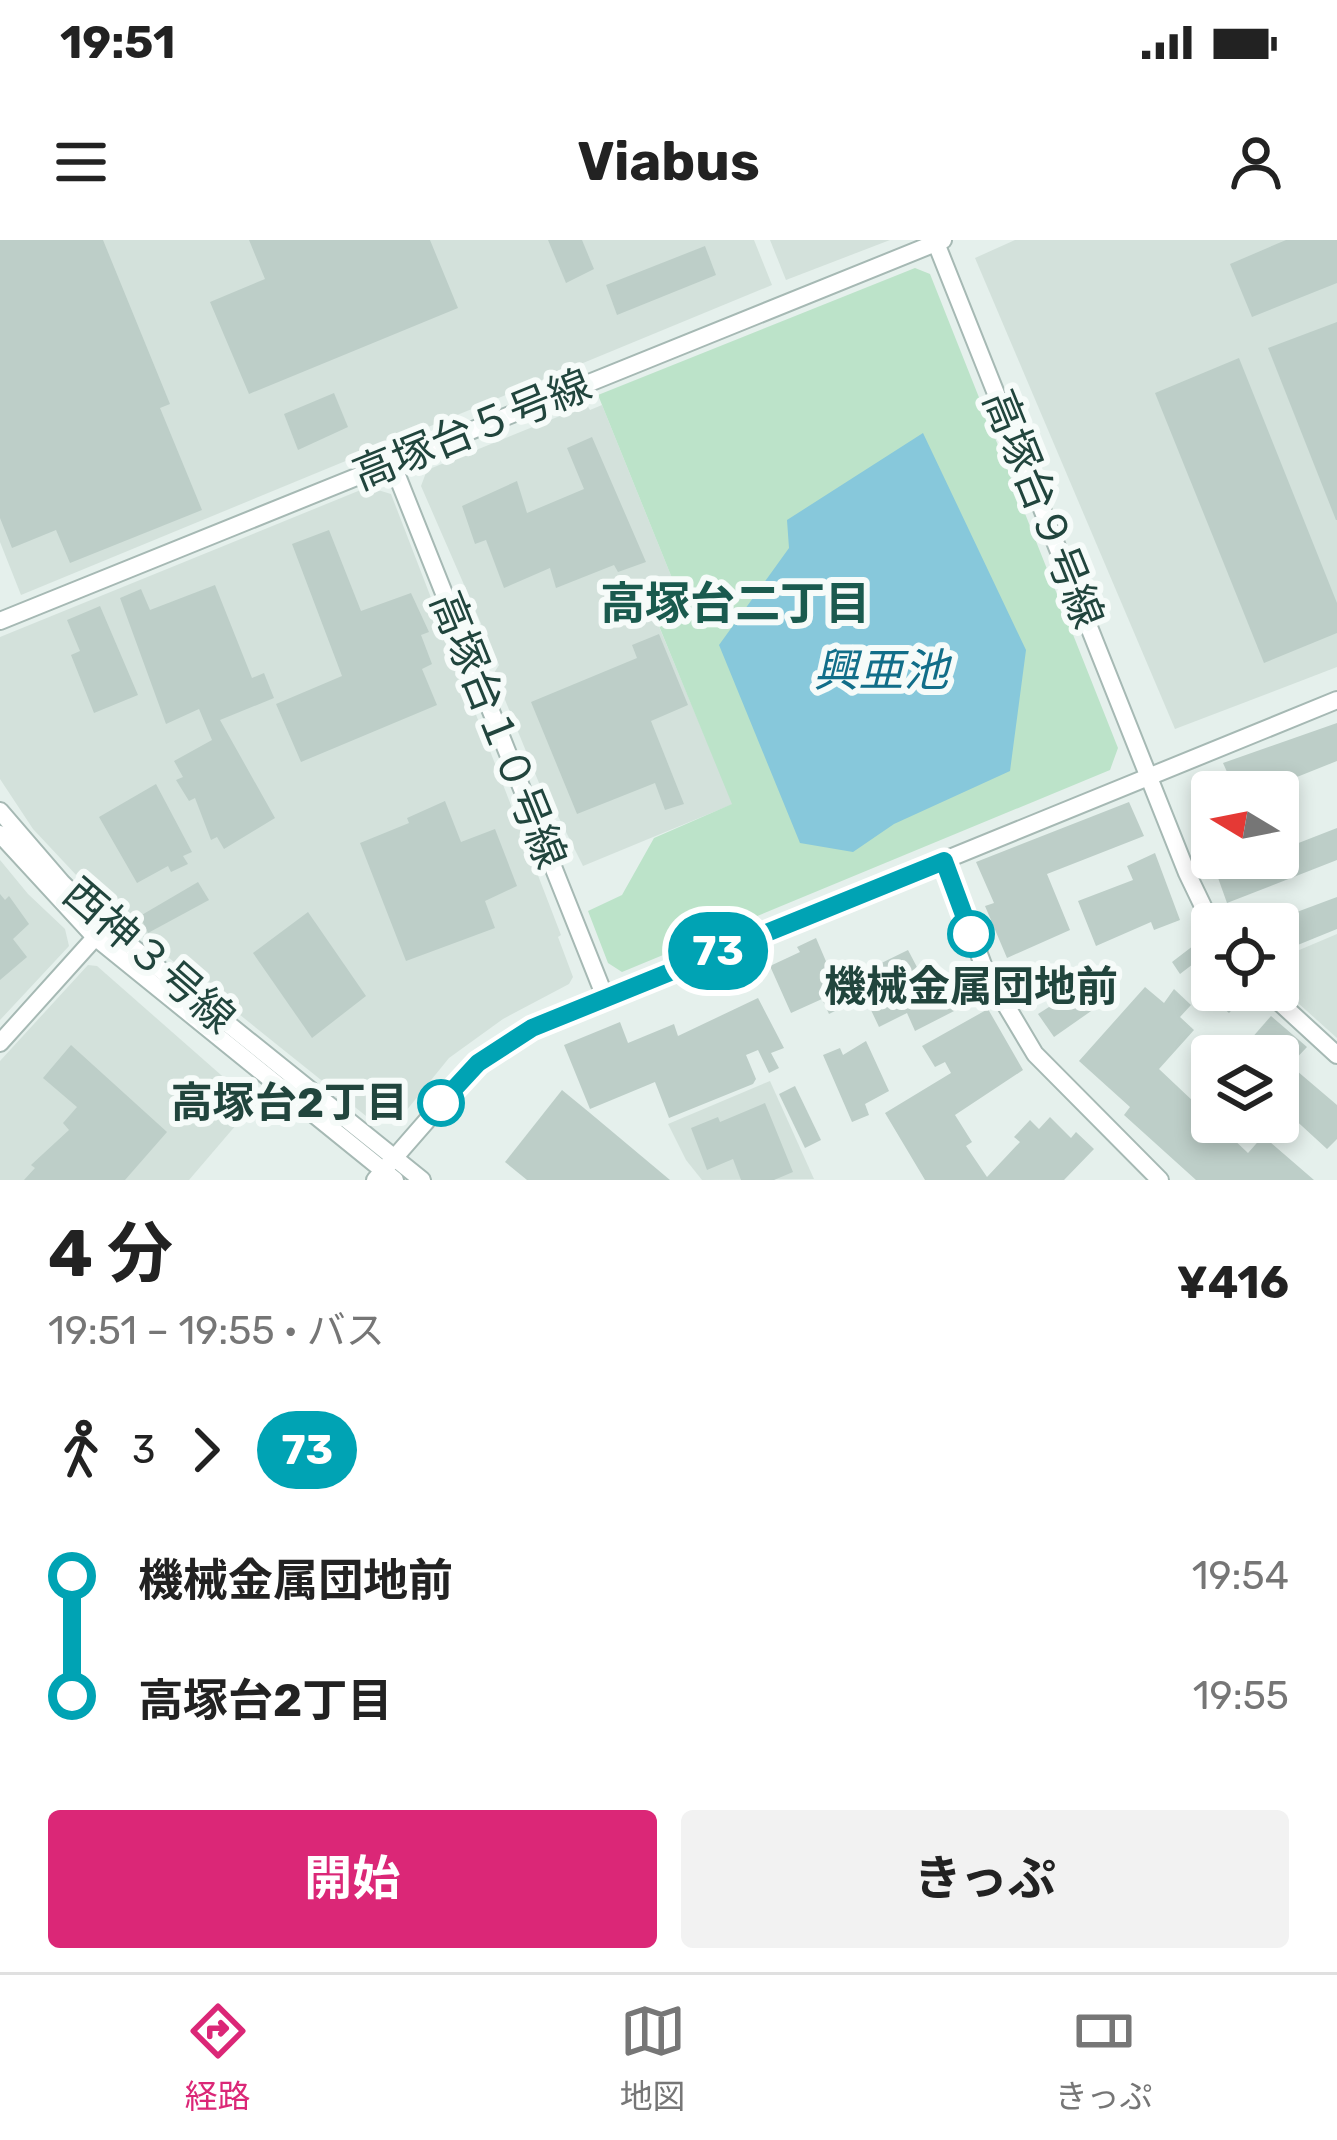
<!DOCTYPE html>
<html lang="ja">
<meta charset="utf-8">
<style>
body{margin:0;font-family:Rubik,"Noto Sans JP",sans-serif;background:#f2f2f2;color:#222;height:100vh;display:flex;flex-direction:column;font-size:45px;white-space:nowrap}
*{box-sizing:border-box;margin:0}
p{font-size:39px;color:#767676}
.icon{flex:none;width:66px;height:66px;fill:none;stroke:currentColor;stroke-width:2;stroke-linecap:round;stroke-linejoin:round}
.map{position:relative;height:940px;overflow:hidden}
.details{display:flex;flex-direction:column;background:#fff;flex:1}
.details>*{flex:none}
.badge{padding:0 24px;border-radius:39px;font-size:42px;line-height:78px}
.needle{width:78px;rotate:280deg}
.fabs{position:absolute;left:1191px;top:531px;display:grid;gap:24px}
.fabs a{display:grid;place-items:center;width:108px;height:108px;border-radius:12px;background:#fff;box-shadow:0 6px 18px #0003;font-size:60px}
.map>.badge{position:absolute;translate:-50% -50%;box-shadow:0 0 0 6px #fff}
.legs{display:flex;align-items:center;gap:18px;height:132px;padding:0 48px;font-size:39px}
.legs p{margin-inline-start:auto}
.headline{display:flex;align-items:center;justify-content:space-between;height:204px;padding:0 48px}
h1{font-size:66px;font-weight:700;line-height:90px}
.cta{display:flex;gap:24px;margin-top:auto;padding:24px 48px}
.cta a{flex:1;height:138px;border-radius:12px;background:#db2777;color:#fff;font-size:48px;font-weight:700;line-height:138px;text-align:center}
.cta a+a{background:#f2f2f2;color:#222}
ul{padding:0 48px;list-style:none}
li{display:flex;align-items:center;gap:42px;height:120px;font-size:45px}
li i{display:grid;place-items:center;width:18px;height:100%;margin:0 15px;background:currentColor}
li i::after{content:'';width:30px;height:30px;margin:-15px;border:9px solid;border-radius:50%;background:#fff}
li p{margin-inline-start:auto}
li:first-child i{background:linear-gradient(#0000 50%,currentColor 0)}
li:last-child i{background:linear-gradient(currentColor 50%,#0000 0)}
.status{display:flex;justify-content:space-between;align-items:center;height:84px;padding:0 60px;background:#fff;direction:ltr}
.status svg{height:33px;fill:currentColor}
header{display:flex;justify-content:space-between;align-items:center;height:156px;padding:0 48px;background:#fff;font-size:54px;font-weight:700}
.dock{display:flex;justify-content:space-around;align-items:center;height:168px;border-top:3px solid #e0e0e0;background:#fff;font-size:33px;color:#767676}
.dock a{display:grid;justify-items:center;gap:6px}
.dock .selected{color:#db2777}
.map>svg:first-child{display:block}
.built{fill:#d3e1db}
.green{fill:#bce3c9}
.water{fill:#87c8db}
.building{fill:#bdcec8}
.lines{fill:none;stroke-linecap:round;stroke-linejoin:round}
.tertiary-casing{stroke:#a6b9b4;stroke-width:20}
.tertiary{stroke:#fff;stroke-width:16}
.line-1-casing{stroke:#fff;stroke-width:27}
.line-1{stroke:#00a3b4;stroke-width:18}
.stop-1-dot{fill:#fff;stroke:#00a3b4;stroke-width:6}
.labels{text-anchor:middle;dominant-baseline:central;stroke-width:12;stroke-linejoin:round;paint-order:stroke}
.street-label{font-size:42px;fill:#21453d;stroke:#f6fbf9}
.stop-label{font-size:42px;font-weight:bold;fill:#21453d;stroke:#f6fbf9}
.neighbourhood-label{font-size:45px;font-weight:bold;fill:#1a5a4e;stroke:#f6fbf9}
.water-label{font-size:45px;font-style:italic;fill:#126e89;stroke:#f6fbf9}
</style>
<div class="status"><b>19:51</b><svg viewBox="0 0 49 12"><path d="M0 12V9h3v3zM5 12V6h3v6zM10 12V3h3v9zM15 12V0h3v12zM26 1h20v11H26zM47 4h2v5h-2z"/></svg></div>
<header><svg class="icon" aria-label="menu" viewBox="0 0 24 24"><path d="M4 6h16M4 12h16M4 18h16"/></svg>Viabus<svg class="icon" aria-label="person" viewBox="0 0 24 24"><circle cx="12" cy="8" r="4"/><path d="M4 21q1-7 8-7t8 7"/></svg></header>
<div class="map">
<svg width="1337" height="940" viewBox="0 0 1337 940">
<rect width="100%" height="100%" fill="#e5f0ec"/>
<!-- built -->
<g class="built">
<polygon points="0,0 754,0 772,45 21,355 0,302"/>
<polygon points="770,0 890,0 786,40"/>
<polygon points="1015,0 1337,0 1337,427 1175,489 975,18"/>
<polygon points="587,165 590,170 602,165 674,343 673,355 650,365 733,564 583,626 550,560 546,560 494,433 499,425 421,246 427,230"/>
<polygon points="368,247 391,254 561,695 558,697 573,737 569,744 503,779 449,818 397,882 376,884 108,669 33,589 0,539 0,397"/>
<polygon points="0,620 28,654 65,689 69,706 0,780"/>
<polygon points="1337,694 1337,798 1278,745 1278,719"/>
<polygon points="88,725 97,726 254,864 189,940 0,940 0,821"/>
<polygon points="770,841 814,939 702,940 686,920 668,884"/>
</g>
<!-- green -->
<polygon class="green" points="915,28 930,34 1118,508 1110,530 622,732 608,723 588,671 622,655 654,598 732,564 650,364 672,355 674,343 598,155"/>
<!-- water -->
<polygon class="water" points="923,193 1026,410 1010,531 894,584 853,612 800,603 719,405 789,308 787,280"/>
<!-- building -->
<g class="building">
<polygon points="0,0 103,0 170,164 160,168 202,270 70,323 56,290 12,308 0,278"/>
<polygon points="249,0 430,0 458,68 249,154 210,62 265,39"/>
<polygon points="548,0 582,0 594,29 566,43"/>
<polygon points="1286,0 1337,0 1337,43 1252,77 1230,24"/>
<polygon points="705,6 716,35 617,75 606,45"/>
<polygon points="1337,82 1337,280 1336,280 1268,108"/>
<polygon points="1239,118 1337,363 1337,393 1264,423 1155,153"/>
<polygon points="334,153 348,187 298,210 284,174"/>
<polygon points="592,197 646,322 618,332 614,325 556,348 550,328 504,348 486,300 475,304 462,266 517,241 527,273 584,249 567,208"/>
<polygon points="329,290 361,371 411,353 429,392 421,395 432,424 422,429 437,465 301,522 276,464 342,436 292,304"/>
<polygon points="215,345 252,438 264,433 274,458 220,480 275,578 224,609 217,597 211,600 195,558 189,561 176,540 183,537 174,521 212,500 199,469 166,484 120,358 141,349 150,370"/>
<polygon points="100,366 138,455 94,473 71,415 80,411 67,380"/>
<polygon points="659,394 688,465 651,481 684,564 665,570 655,543 577,574 531,462 637,418 632,405"/>
<polygon points="1337,483 1337,521 1259,552 1236,552 1223,523"/>
<polygon points="156,544 192,612 183,616 188,624 171,632 168,626 137,643 99,577"/>
<polygon points="445,561 461,602 495,589 517,646 485,661 495,688 406,721 360,603 409,583 407,578"/>
<polygon points="1129,562 1144,596 1047,634 1070,690 1007,718 985,666 994,663 976,622"/>
<polygon points="1337,588 1337,620 1227,663 1217,635 1261,618 1278,618 1278,611"/>
<polygon points="1155,613 1180,680 1154,690 1151,682 1096,706 1078,661 1133,640 1127,626"/>
<polygon points="198,642 209,660 148,693 140,676"/>
<polygon points="0,654 5,660 9,656 29,684 13,699 27,717 0,740"/>
<polygon points="1337,657 1337,689 1278,713 1278,679"/>
<polygon points="308,672 366,756 312,798 253,713"/>
<polygon points="816,698 840,754 834,757 839,769 829,774 822,759 791,773 770,726 800,712 797,707"/>
<polygon points="1202,699 1212,713 1212,750 1193,724 1180,734 1172,722"/>
<polygon points="908,710 929,750 945,741 960,768 915,791 907,773 879,787 855,736"/>
<polygon points="1090,741 1104,762 1054,797 1038,774"/>
<polygon points="1145,747 1164,763 1174,749 1191,765 1180,777 1194,790 1159,829 1248,913 1263,896 1314,940 1196,940 1124,875 1130,867 1079,821"/>
<polygon points="1203,750 1234,750 1243,758 1229,773"/>
<polygon points="758,758 784,808 771,813 779,828 769,833 758,810 746,815 756,839 753,844 669,878 655,842 590,869 564,805 620,782 628,803 674,784 678,796"/>
<polygon points="988,769 1023,830 955,875 972,902 966,906 987,937 1020,902 1014,897 1030,880 1039,889 1050,877 1071,898 1076,892 1094,909 1064,940 925,940 885,873 951,833 945,822 935,827 922,806"/>
<polygon points="1271,776 1307,807 1290,825 1337,865 1337,899 1327,909 1278,864 1278,816 1236,816"/>
<polygon points="866,801 889,851 865,864 869,875 852,882 823,815 840,808 843,815"/>
<polygon points="71,805 167,892 125,940 24,940 35,928 31,925 69,890 63,883 77,867 43,838"/>
<polygon points="795,846 821,900 805,908 779,854"/>
<polygon points="562,850 590,873 670,940 527,940 505,922"/>
<polygon points="765,863 793,932 774,940 741,940 733,919 707,930 691,888 718,877 720,882"/>
</g>
<g class="lines">
<!-- tertiary casing -->
<g class="tertiary-casing">
<g id="tertiary">
<polyline points="936,3 1187,633 1212,685"/>
<polyline points="392,223 605,757"/>
<polyline points="0,381 943,0"/>
<polyline points="0,571 62,643 105,685 422,940"/>
<polyline points="0,594 95,697 395,940"/>
<polyline points="944,621 985,730 1035,814 1160,940"/>
<polyline points="1266,750 1337,815"/>
<polyline points="0,803 100,692"/>
<polyline points="375,940 478,822 533,788 1337,460"/>
</g>
</g>
<!-- tertiary -->
<use href="#tertiary" class="tertiary"/>
</g>
<g class="lines">
<!-- line-1 casing -->
<g class="line-1-casing">
<polyline id="line-1" points="441,863 478,823 532,788 944,621 971,694"/>
</g>
<!-- line-1 -->
<use href="#line-1" class="line-1"/>
</g>
<!-- markers -->
<g class="stop-1-dot">
<circle cx="971" cy="694" r="21"/>
<circle cx="441" cy="863" r="21"/>
</g>
<g class="labels">
<!-- street labels -->
<g class="street-label">
<text transform="translate(472 190) rotate(-22)">高塚台５号線</text>
<text transform="translate(1043 269) rotate(68)">高塚台９号線</text>
<text transform="translate(498 490) rotate(68)">高塚台１０号線</text>
<text transform="translate(149 716) rotate(41)">西神３号線</text>
</g>
<!-- stop labels -->
<g class="stop-label">
<text x="971" y="747">機械金属団地前</text>
<text x="408" y="863" text-anchor="end">高塚台2丁目</text>
</g>
<!-- neighbourhood labels -->
<g class="neighbourhood-label">
<text x="735" y="363">高塚台二丁目</text>
</g>
<!-- water labels -->
<g class="water-label">
<text x="881" y="430">興亜池</text>
</g>
</g>
</svg>
<div class="fabs">
<a><svg class="needle" viewBox="-14 -14 28 28"><path d="M0-13l5 13h-10z" fill="#e53935"/><path d="M0 13l5-13h-10z" fill="#767676"/></svg></a>
<a><svg class="icon" aria-label="locate" viewBox="0 0 24 24"><circle cx="12" cy="12" r="6"/><path d="M12 2v4M12 18v4M2 12h4M18 12h4"/></svg></a>
<a><svg class="icon" aria-label="layers" viewBox="0 0 24 24"><path d="M12 4l9 5-9 5-9-5zM3 14l9 5 9-5"/></svg></a>
</div>
<b class="badge" style="left:718px;top:711px;background:#00a3b4;color:#fff">73</b>
</div>
<section class="details">
<div class="headline"><div><h1>4 分</h1><p>19:51 – 19:55 · バス</p></div><b>¥416</b></div>
<div class="legs"><svg class="icon" aria-label="walk" viewBox="0 0 24 24"><circle cx="13" cy="4" r="2"/><path d="M13 8l-2 6 4 7M11 14l-3 7M7 12l3-4h3l4 4"/></svg>3<svg class="icon" aria-label="forward" viewBox="0 0 24 24"><path d="M9 5l7 7-7 7"/></svg><b class="badge" style="background:#00a3b4;color:#fff">73</b></div>
<ul>
<li><i style="color:#00a3b4"></i><b>機械金属団地前</b><p>19:54</p></li>
<li><i style="color:#00a3b4"></i><b>高塚台2丁目</b><p>19:55</p></li>
</ul>
<div class="cta"><a>開始</a><a>きっぷ</a></div>
</section>
<nav class="dock">
<a class="selected"><svg class="icon" aria-label="directions" viewBox="0 0 24 24"><path d="M12 3l9 9-9 9-9-9zM9 14v-3h6M13 9l2 2-2 2"/></svg>経路</a>
<a><svg class="icon" aria-label="map" viewBox="0 0 24 24"><path d="M3 6l6-2 6 2 6-2v14l-6 2-6-2-6 2zM9 4v14M15 6v14"/></svg>地図</a>
<a><svg class="icon" aria-label="tickets" viewBox="0 0 24 24"><path d="M3 7h18v10H3zM15 7v10"/></svg>きっぷ</a>
</nav>
